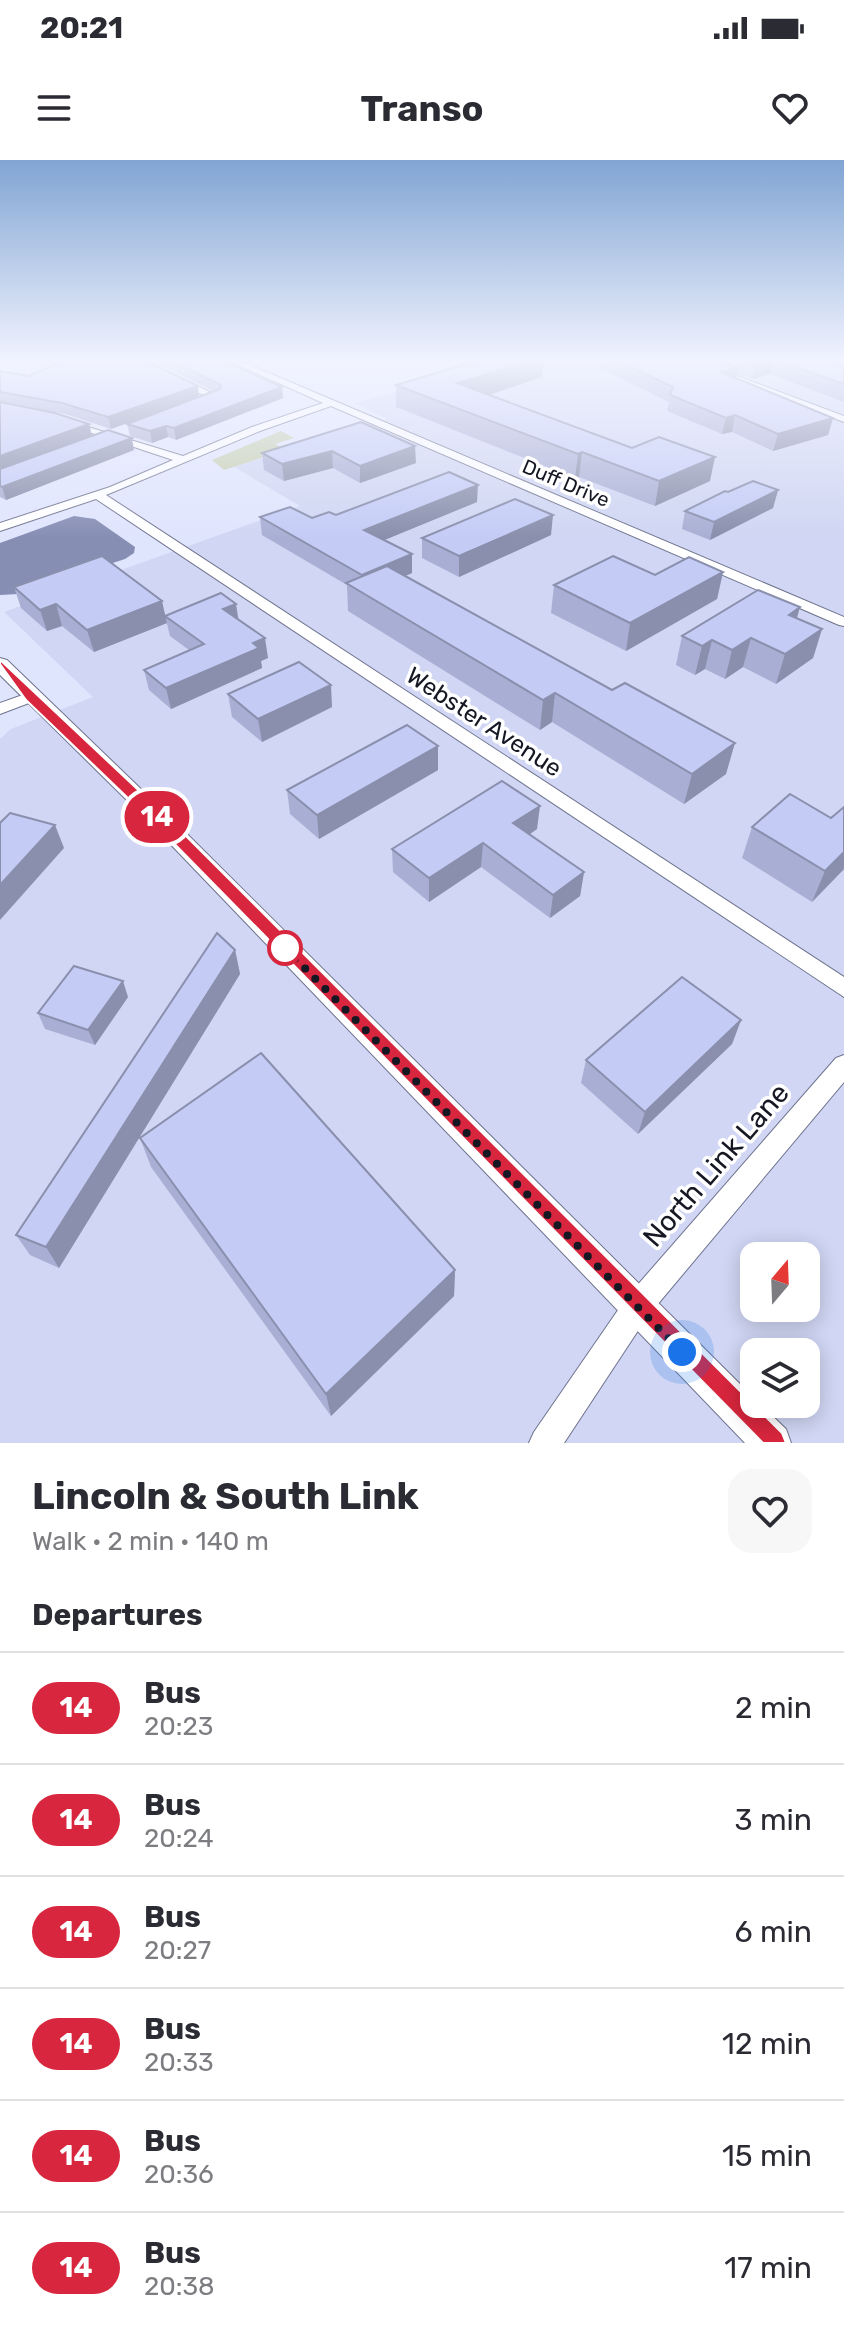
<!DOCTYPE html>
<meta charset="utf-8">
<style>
body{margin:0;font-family:Rubik,sans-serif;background:#f7f7f7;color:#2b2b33;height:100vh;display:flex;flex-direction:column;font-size:30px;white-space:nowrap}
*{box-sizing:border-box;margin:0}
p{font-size:26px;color:#7c7c81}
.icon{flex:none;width:44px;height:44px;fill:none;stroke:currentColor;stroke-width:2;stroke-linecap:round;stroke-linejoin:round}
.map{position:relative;height:1283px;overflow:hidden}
.drawer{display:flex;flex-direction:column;background:#fff;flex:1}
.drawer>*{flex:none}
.badge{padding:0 16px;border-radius:26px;font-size:28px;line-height:52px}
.needle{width:52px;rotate:19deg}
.buttons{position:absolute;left:740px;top:1082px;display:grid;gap:16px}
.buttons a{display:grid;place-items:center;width:80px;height:80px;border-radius:16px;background:#fff;box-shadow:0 4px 20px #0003;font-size:40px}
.you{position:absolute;width:40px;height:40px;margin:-20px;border:6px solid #fff;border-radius:50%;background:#1a73e8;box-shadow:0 0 0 12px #1a73e833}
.map>.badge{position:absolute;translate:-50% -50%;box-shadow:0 0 0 4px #fff}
h2{padding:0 32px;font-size:30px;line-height:72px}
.round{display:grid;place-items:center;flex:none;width:84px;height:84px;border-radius:24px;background:#f7f7f7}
.overview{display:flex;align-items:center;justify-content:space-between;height:136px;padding:0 32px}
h1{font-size:38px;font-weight:700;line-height:60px}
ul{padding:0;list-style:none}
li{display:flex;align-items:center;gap:24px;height:112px;padding:0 32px;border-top:2px solid #e1e1e2}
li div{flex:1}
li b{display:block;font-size:30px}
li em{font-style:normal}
li .badge{min-width:88px;font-weight:700;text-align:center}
.status{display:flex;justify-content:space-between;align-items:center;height:56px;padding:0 40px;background:#fff;direction:ltr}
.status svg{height:22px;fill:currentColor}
header{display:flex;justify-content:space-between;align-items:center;height:104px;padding:0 32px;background:#fff;font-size:36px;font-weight:700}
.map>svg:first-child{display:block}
.built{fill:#d0d6f3;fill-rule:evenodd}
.green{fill:#c5cdae}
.water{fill:#868eb4}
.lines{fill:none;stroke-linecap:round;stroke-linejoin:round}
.minor-casing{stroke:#6e738e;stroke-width:2}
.tertiary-casing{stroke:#6e738e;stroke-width:2}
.minor{fill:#fff;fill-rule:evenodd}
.tertiary{fill:#fff;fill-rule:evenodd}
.wall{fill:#a9afd4}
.shaded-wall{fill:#898fac}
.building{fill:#c4ccf6;stroke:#898fac;stroke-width:2}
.line{fill:#d7263d;stroke:#fff;stroke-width:2}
.walk{stroke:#151722;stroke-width:8;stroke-dasharray:0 14.4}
.stop-dot{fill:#fff;stroke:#d7263d;stroke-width:4}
.labels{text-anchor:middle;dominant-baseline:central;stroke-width:7;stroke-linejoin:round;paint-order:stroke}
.far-street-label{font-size:20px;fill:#151722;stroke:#fff}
.street-label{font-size:24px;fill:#151722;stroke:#fff}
.near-street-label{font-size:28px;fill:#151722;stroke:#fff}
</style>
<div class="status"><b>20:21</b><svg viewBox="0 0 49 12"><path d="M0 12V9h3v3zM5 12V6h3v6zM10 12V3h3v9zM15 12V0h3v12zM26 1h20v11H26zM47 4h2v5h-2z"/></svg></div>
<header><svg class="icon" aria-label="menu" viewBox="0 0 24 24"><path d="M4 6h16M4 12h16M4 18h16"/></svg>Transo<svg class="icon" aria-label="heart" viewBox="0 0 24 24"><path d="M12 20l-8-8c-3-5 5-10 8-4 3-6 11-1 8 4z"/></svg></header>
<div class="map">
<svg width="844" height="1283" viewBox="0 0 844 1283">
<rect width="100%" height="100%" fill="#e0e5fe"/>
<!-- built -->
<path class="built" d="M510,199L844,201V1283H0V579L11,569L93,537L4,452L300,346L234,307L387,259L355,243ZM754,1096H806V1148H754ZM754,1192H806V1244H754Z"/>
<!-- green -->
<polygon class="green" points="281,271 294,278 275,284 286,290 224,310 212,300"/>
<!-- water -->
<polygon class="water" points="74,356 95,359 135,387 134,393 125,399 18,434 0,435 0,383"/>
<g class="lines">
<!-- minor casing -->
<g class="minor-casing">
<g id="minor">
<polygon points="131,199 142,199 220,237 196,245 196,241 207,237"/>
<polygon points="225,199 236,199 844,457 844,466 839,465 331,246 260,271 106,335 844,817 844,837 96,339 0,371 0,363 110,327 173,300 65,264 65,260 183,296 252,267 323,243"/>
<polygon points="680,199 692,199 844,256 844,262"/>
<polygon points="31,532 37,534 39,537 37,540 0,554 0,543"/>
<polygon points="844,895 844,922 647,1157 564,1283 529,1283 534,1272 627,1137 836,898"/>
</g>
</g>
<!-- tertiary casing -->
<g class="tertiary-casing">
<polygon id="tertiary" points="0,498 7,500 169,656 754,1238 754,1244 760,1244 786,1269 791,1283 745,1283 153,666 0,515"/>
</g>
<!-- minor -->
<use href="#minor" class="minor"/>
<!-- tertiary -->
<use href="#tertiary" class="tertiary"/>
</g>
<!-- wall -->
<g class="wall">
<polygon points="41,199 142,199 199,236 213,231 148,199 219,199 282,227 283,238 176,280 168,277 152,283 130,276 127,264 194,238 111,269 65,254 0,242 0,211 28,216 53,205"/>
<polygon points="598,199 827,199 844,205 844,242 770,214 753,219 737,213 736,218 833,258 828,275 773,291 732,272 722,274 667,251 669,242 597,207"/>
<polygon points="542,217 488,235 710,321 655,346 579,317 575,318 396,247 396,225"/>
<polygon points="0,242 89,264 92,276 134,290 6,340 0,337"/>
<polygon points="361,262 416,303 360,323 333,308 284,321 264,310 262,293"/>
<polygon points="778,330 773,348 710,380 682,369 685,351 728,332"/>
<polygon points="477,342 384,380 412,413 405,416 726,614 684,644 552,562 540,570 348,451 347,425 262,375 260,357 312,358"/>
<polygon points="551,375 459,417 422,398 422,378"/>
<polygon points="723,412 717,439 626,491 551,453 554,425 655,415"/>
<polygon points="14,427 167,463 94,492 62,466 47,471 21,448"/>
<polygon points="165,456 238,459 268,498 261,501 262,508 171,549 149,530 144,510 189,490 170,476"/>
<polygon points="797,458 822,469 813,498 776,524 743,507 725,519 705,509 695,515 676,505 682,476"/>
<polygon points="228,534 332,547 262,582 232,557"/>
<polygon points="438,610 319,679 290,654 287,630"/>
<polygon points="844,647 844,711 843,710 812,742 742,698 752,667 831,658"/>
<polygon points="537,669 530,674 584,712 580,736 550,758 481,707 429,742 393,712 392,689"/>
<polygon points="235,790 240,814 59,1108 30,1095 16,1075"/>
<polygon points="128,837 95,885 45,869 38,853"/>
<polygon points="741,860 732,884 638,974 581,923 586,900"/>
<polygon points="140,978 455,1110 454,1136 331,1256 151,1007"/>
</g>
<!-- shaded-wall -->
<g class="shaded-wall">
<polygon points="536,199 544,199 542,217 456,246 457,223"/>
<polygon points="774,199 770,214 753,219 757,203"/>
<polygon points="738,208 735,223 721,212"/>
<polygon points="198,226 199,237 111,269 108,257"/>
<polygon points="282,227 283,238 176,280 174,268"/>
<polygon points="735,255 732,272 722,274 726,258"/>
<polygon points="833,258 828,275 773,291 778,274"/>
<polygon points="89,264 92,276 0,310 0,296"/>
<polygon points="166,266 168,277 152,283 150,271"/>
<polygon points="132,278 134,290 6,340 2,327"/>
<polygon points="415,286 416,303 360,323 360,306"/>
<polygon points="332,291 333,308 284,321 282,304"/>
<polygon points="582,292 579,317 575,318 578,294"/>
<polygon points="715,297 710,321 655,346 659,321"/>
<polygon points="478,325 477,342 365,388 364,370"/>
<polygon points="778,330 773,348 710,380 714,362"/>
<polygon points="553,355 551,375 459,417 459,396"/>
<polygon points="412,394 412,413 363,434 362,415"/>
<polygon points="723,412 717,439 626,491 630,463"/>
<polygon points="162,441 167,463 94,492 87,470"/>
<polygon points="56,444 62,466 47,471 40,450"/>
<polygon points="236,444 239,463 223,449"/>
<polygon points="800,447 792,476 789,455"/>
<polygon points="822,469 813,498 776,524 785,494"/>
<polygon points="265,478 268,498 261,501 262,508 171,549 166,528"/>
<polygon points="751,478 743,507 725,519 732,490"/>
<polygon points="712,480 705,509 695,515 702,486"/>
<polygon points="331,525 332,547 262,582 258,559"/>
<polygon points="555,533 552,562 540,570 543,540"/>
<polygon points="735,583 726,614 684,644 692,614"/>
<polygon points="438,586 438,610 319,679 317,655"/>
<polygon points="540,646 537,669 511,687 513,663"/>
<polygon points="55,665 64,688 0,760 0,725"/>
<polygon points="483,683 481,707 429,742 429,718"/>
<polygon points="844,692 844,707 843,710 812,742 825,711"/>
<polygon points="584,712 580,736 550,758 553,735"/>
<polygon points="235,790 240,814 59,1108 46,1087"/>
<polygon points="123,821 128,837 95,885 88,870"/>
<polygon points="741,860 732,884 638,974 645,952"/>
<polygon points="455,1110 454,1136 331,1256 326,1234"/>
</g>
<!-- building -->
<g class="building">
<polygon points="59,199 142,199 198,226 108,257 62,243 0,232 0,211 28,216 63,201"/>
<polygon points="168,199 219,199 282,227 174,268 166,266 150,271 127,264 220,229 221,225"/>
<polygon points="482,199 536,199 457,223 632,288 659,277 715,297 659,321 582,292 578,294 396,225"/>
<polygon points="614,199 714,199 738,208 721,212 833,258 778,274 735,255 726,258 670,235 673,227"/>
<polygon points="744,199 827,199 844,205 844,224 774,199 757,203"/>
<polygon points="0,242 55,253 89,264 0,296"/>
<polygon points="361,262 415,286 360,306 332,291 282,304 262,293"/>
<polygon points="108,270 132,278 2,327 0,326 0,309"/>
<polygon points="449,312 478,325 364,370 412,394 362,415 260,357 290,347 312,358 329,352 336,355"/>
<polygon points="753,321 778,330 714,362 685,351 725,331 728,332"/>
<polygon points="515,339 553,355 459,396 422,378"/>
<polygon points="102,396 162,441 87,470 56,444 40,450 14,427"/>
<polygon points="613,396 655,415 689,397 723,412 630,463 554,425"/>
<polygon points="387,406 612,530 625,523 735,583 692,614 555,533 543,540 346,423"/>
<polygon points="758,430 800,447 789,455 822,469 785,494 751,478 732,490 712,480 702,486 682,476"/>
<polygon points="221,433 236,444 223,449 265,478 253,483 259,488 166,528 144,510 204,484 165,456"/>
<polygon points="299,502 331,525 258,559 228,534"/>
<polygon points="407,565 438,586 317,655 287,630"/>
<polygon points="502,621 540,646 513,663 584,712 553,735 483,683 429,718 392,689"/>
<polygon points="790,634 831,658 844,647 844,692 825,711 752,667"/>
<polygon points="10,653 55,665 0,725 0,663"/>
<polygon points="217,773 235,790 46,1087 16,1075"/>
<polygon points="74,806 123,821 88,870 38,853"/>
<polygon points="682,817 741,860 645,952 586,900"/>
<polygon points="261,893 455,1110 326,1234 140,978"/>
</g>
<!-- sky -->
<linearGradient id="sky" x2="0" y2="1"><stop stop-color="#81a5d3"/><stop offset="0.53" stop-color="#f1f3ff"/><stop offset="1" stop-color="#f1f3ff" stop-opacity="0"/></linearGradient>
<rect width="844" height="378" fill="url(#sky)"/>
<!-- line -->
<polygon class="line" points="0,500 167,657 782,1273 786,1283 763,1283 156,665 26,540 0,504"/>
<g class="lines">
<!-- walk -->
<polyline class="walk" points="285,788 682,1192"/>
</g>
<!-- markers -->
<circle class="stop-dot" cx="285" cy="788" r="16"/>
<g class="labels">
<!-- far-street labels -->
<g class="far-street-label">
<text transform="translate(566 323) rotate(23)">Duff Drive</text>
</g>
<!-- street labels -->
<g class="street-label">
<text transform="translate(484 562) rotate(33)">Webster Avenue</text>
</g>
<!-- near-street labels -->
<g class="near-street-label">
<text transform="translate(716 1005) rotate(-49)">North Link Lane</text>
</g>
</g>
</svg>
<div class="buttons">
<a><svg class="needle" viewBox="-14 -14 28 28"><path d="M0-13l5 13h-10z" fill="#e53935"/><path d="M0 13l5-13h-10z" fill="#7c7c81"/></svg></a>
<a><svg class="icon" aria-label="layers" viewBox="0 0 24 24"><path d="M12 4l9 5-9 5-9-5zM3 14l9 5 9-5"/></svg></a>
</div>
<div class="you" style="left:682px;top:1192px"></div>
<b class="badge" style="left:157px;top:657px;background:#d7263d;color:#fff">14</b>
</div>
<section class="drawer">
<div class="overview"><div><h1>Lincoln &amp; South Link</h1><p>Walk · 2 min · 140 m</p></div><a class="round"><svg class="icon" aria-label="heart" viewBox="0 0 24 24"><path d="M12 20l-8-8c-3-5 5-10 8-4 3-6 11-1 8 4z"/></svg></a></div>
<h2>Departures</h2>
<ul>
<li><span class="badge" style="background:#d7263d;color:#fff">14</span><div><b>Bus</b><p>20:23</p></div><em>2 min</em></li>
<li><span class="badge" style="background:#d7263d;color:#fff">14</span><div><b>Bus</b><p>20:24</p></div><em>3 min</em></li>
<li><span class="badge" style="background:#d7263d;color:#fff">14</span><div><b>Bus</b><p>20:27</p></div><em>6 min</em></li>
<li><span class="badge" style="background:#d7263d;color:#fff">14</span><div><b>Bus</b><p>20:33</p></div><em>12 min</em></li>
<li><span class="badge" style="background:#d7263d;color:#fff">14</span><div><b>Bus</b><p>20:36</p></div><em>15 min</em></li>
<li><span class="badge" style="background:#d7263d;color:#fff">14</span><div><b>Bus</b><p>20:38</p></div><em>17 min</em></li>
</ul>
</section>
